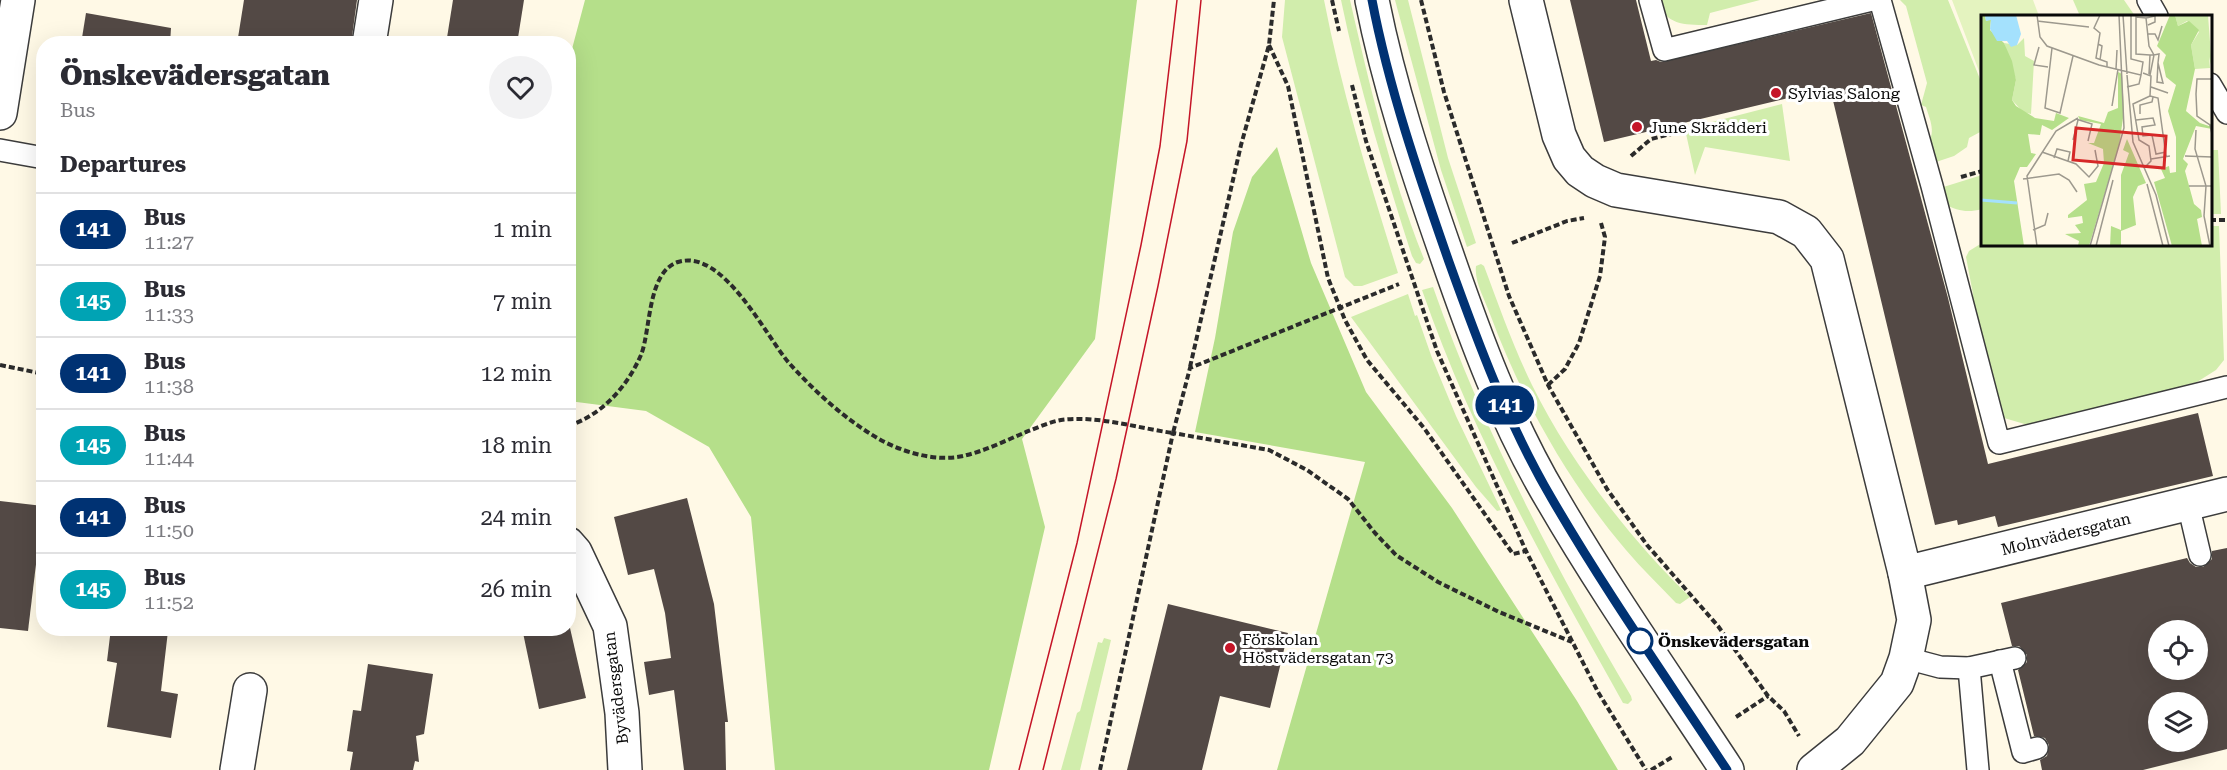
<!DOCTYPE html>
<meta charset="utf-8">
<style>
body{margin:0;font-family:"Roboto Serif",serif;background:#f2f2f3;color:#2b2b33;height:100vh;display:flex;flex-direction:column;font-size:22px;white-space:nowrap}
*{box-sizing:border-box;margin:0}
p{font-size:20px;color:#7c7c81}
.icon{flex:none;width:33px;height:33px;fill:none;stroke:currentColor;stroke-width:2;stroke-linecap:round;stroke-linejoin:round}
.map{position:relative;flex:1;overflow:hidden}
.side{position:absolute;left:36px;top:36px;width:540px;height:600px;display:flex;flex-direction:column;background:#fff;border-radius:24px;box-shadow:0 6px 24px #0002}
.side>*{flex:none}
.badge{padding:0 12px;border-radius:20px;font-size:21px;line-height:39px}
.tools{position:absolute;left:2148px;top:620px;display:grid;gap:12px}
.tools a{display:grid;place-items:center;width:60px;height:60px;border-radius:50%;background:#fff;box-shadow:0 6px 24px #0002;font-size:30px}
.map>.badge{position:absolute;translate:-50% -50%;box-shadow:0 0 0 3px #fff}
h2{padding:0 24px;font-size:22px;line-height:54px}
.round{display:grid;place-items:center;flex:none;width:63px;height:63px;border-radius:32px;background:#f2f2f3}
.overview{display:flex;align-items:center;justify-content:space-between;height:102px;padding:0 24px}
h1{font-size:28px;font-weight:800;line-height:45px}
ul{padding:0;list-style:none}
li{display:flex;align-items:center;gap:18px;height:72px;padding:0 24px;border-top:2px solid #e1e1e2}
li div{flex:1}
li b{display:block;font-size:22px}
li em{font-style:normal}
li .badge{min-width:66px;font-weight:700;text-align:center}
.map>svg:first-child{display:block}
.green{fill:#d1edac}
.forest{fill:#b5df8a}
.pitch{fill:#e4f3bf}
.building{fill:#534945;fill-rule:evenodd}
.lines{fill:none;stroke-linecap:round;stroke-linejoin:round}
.service-casing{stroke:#3c3c3c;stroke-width:24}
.minor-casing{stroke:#3c3c3c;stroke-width:36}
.tertiary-casing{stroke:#3c3c3c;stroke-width:36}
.path{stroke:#2b2b2b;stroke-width:4;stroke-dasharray:6 3;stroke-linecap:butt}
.service{stroke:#fff;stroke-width:21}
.minor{stroke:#fff;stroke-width:33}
.tertiary{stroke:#fff;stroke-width:33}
.tram{stroke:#c51528;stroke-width:1.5}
.line-casing{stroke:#fff;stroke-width:14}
.line{stroke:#003273;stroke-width:9}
.poi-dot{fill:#c51528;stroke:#fff;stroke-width:2}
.stop-dot{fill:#fff;stroke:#003273;stroke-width:3}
.labels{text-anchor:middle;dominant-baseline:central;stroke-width:6;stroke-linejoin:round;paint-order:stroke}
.poi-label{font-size:16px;fill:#090909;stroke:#fff;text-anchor:start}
.street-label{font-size:16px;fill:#090909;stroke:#fff}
.stop-label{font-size:16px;font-weight:bold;fill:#090909;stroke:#fff;text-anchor:start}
.inset-river{fill:none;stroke:#a4e1fd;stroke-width:3}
.inset-road{fill:none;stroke:#9d998e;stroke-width:1.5}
.view{fill:#d62828;fill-opacity:0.15;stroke:#d62828;stroke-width:3}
.inset-edge{fill:none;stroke:#090909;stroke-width:3}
</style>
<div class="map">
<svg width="2227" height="770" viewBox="0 0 2227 770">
<rect width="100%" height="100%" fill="#fff9e6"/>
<!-- green -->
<g class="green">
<path d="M1285,0H1324C1342,93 1370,183 1398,273L1362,286H1354L1345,277L1282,37Z"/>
<path d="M1341,0H1350C1370,87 1391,176 1424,259L1420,264L1416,263L1412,256C1385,172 1359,87 1341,0Z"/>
<polygon points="1395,0 1408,0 1448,158 1476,243 1467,247 1441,170"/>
<path d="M1658,0H1760L1710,13L1707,25C1684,25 1665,25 1658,0Z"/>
<path d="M1900,0H1948L1982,84V131L1969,138L1967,147L1954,156L1930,164L1926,145C1937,134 1930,120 1926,107L1921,105L1927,83L1906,6Z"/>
<polygon points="2073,0 2124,0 2135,16 2080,16"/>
<polygon points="1782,104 1790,161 1705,147 1695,175 1685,129"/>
<polygon points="2211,150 2218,150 2221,214 2211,214"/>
<path d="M1982,175V209C1967,213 1958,211 1944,204L1937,189Z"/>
<polygon points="2211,226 2219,226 2224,360 2216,370 2197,382 2083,413 2028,425 2004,418 1988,386 1968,308 1973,294 1966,257 1969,251 1982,243 2210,244"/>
<path d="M1481,264L1484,266C1499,306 1513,346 1532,385C1568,459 1630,539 1690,597L1680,604L1676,603C1660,586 1642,569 1626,550C1568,482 1521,398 1490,314C1485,300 1474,281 1476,266Z"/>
<path d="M1433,287C1483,430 1554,566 1631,696L1632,700L1628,704L1623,703L1613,685C1542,558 1470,429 1422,290Z"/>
<polygon points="1408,294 1415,316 1417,315 1432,358 1456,416 1501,510 1497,511 1476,487 1351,317"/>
<polygon points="1104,638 1111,640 1080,770 1061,770 1077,713 1080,711 1098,642 1102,643"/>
</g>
<!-- forest -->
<g class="forest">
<polygon points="585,0 1137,0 1095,339 1022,439 1045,527 989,770 775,770 751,517 709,447 646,411 569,401 568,64"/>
<polygon points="1277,147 1311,263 1366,392 1452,508 1577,701 1618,770 1277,770 1365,462 1195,432 1215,338 1233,232 1252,177"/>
</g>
<!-- pitch -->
<polygon class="pitch" points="1952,0 2033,0 2039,16 1982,16 1982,79"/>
<!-- building -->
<g class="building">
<polygon points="244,0 357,0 351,44 237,44"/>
<polygon points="453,0 524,0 517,44 446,44"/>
<polygon points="1570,0 1636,0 1651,61 1656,60 1661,62 1871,13 1948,298 1988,464 2198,413 2213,476 1998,527 1995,516 1958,525 1957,520 1935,525 1830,88 1604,142"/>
<polygon points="86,13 171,28 170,44 81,44"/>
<polygon points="687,498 714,604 728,722 725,722 726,770 684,770 674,690 649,695 644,662 671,658 665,613 654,569 628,575 614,517"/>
<polygon points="0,501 43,506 28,631 0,628"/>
<path d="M2227,548V749L2143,770H2042L2040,760L2047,756L2049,745L2045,738L2034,736L2018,670L2027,662V655L2019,646H2012L2001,603L2187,558L2190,563L2196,567H2203L2212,559V551ZM2158,630H2198V669H2158ZM2158,702H2198V741H2158Z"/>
<polygon points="1168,604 1288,633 1270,708 1220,696 1202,770 1127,770"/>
<polygon points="111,628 142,628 168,631 161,691 178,694 171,738 107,727 117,663 107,661"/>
<polygon points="522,628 570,628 586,698 539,709"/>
<polygon points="368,664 433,674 424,734 416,736 419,762 415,761 413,770 350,770 353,752 347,751 353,710 361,711"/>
</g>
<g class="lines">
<!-- service casing -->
<g class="service-casing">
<g id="service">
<polyline points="1650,0 1664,50 1872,0"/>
<polyline points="1880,0 1932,186 1999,443 2227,387"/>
<polyline points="2148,0 2157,16"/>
<polyline points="2210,84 2227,113"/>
<polyline points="0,150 44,158"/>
<polyline points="2188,504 2200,555"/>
<polyline points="1906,658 1940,667 1969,668 2015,658"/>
<polyline points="2000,661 2023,752 2037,748"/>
<polyline points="1969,668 1978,770"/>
</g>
</g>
<!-- minor casing -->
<g class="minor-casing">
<g id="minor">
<polyline points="1526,0 1559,135 1569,158 1580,171 1595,181 1616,190 1779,217 1806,232 1827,259 1905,573 1914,620 1906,658 1897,683 1850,741 1814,770"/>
<polyline points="369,44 376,0"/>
<polyline points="0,113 18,0"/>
<polyline points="568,544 575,552 610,626 622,713 625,770"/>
<polyline points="1905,573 2227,494"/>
<polyline points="237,770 250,690"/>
</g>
</g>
<!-- tertiary casing -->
<g class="tertiary-casing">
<path id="tertiary" d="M1372,0C1389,86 1417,170 1446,253C1475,337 1506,422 1552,499C1606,592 1668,680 1727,770"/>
</g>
<!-- path -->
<g class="path">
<polyline points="1332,0 1339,31"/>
<polyline points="1421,0 1444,92 1509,296 1548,385 1607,489 1647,545 1718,626 1768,696 1784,711 1799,736"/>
<polyline points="1269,45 1288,86 1328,278 1345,320 1367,360 1424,428 1513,554 1526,551"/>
<polyline points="1352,85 1366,141 1437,351 1526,551 1598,692 1646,770"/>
<polyline points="1631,156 1651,139 1679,132 1678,124"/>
<polyline points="1961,177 1982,171"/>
<polyline points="2210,220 2227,220"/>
<polyline points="1512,243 1567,221 1584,218"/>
<polyline points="0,365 44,374"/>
<polyline points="1190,367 1241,145 1269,45 1274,0"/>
<polyline points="1548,385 1565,369 1579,343 1600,276 1605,237 1601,223"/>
<path d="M568,426C602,415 627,387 641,355C651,330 647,272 678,262C723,248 765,335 789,363C815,392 846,420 879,439C904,453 939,463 967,455C987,450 1007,440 1026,432C1037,428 1049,422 1061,420C1097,415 1137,428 1173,433L1190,368L1399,284"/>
<polyline points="1736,717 1768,696"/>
<polyline points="1100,770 1173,433 1269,450 1307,470 1348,499 1375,533 1396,555 1438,582 1499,612 1572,642"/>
<polyline points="1651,770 1674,756"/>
</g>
<!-- service -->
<use href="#service" class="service"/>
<!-- minor -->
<use href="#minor" class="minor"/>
<!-- tertiary -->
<use href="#tertiary" class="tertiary"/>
<!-- tram -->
<g class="tram">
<polyline points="1019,770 1077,543 1141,245 1160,146 1177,0"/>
<polyline points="1043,770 1116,479 1158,286 1187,141 1201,0"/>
</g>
</g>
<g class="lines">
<!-- line casing -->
<g class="line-casing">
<path id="line" d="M1372,0C1389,89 1419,176 1449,262C1478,343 1508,424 1552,499C1606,592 1668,680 1727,770"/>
</g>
<!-- line -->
<use href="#line" class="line"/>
</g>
<!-- markers -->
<g class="poi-dot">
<circle cx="1776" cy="93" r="6"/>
<circle cx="1637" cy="127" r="6"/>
<circle cx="1230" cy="648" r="6"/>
</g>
<circle class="stop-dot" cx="1640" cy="641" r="12"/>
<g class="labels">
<!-- poi labels -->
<g class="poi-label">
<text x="1788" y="93">Sylvias Salong</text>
<text x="1649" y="127">June Skrädderi</text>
<text x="1242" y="639">Förskolan<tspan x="1242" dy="18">Höstvädersgatan 73</tspan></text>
</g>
<!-- street labels -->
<g class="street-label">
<text transform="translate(2066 534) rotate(-14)">Molnvädersgatan</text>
<text transform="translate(616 688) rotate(-97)">Byvädersgatan</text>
</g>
<!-- stop labels -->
<g class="stop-label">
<text x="1658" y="641">Önskevädersgatan</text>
</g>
</g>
<!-- overview -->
<g transform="translate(1981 15)">
<rect width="231" height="231" fill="#fff9e6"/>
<path d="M194,0H227L231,54L228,42L229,53L214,54L210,30L218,17L206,6L197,11ZM43,23L44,41L53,46L50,99L42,97L31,85L35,65L23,28L36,30Z" fill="#d1edac"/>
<path d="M0,0H4L5,6L10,4L9,15L23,28L31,46L35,65L31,85L35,91L54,103L73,106L75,98L88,103L71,115L61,110L59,120L47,119L50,138L55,139L46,152H39L33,166L43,231H0ZM189,0H194L197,11L208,6L218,15L210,30L214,54L205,96L219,108L228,111L231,107V114L215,111L202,144L207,149L204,156L213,189L220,195L221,202L216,204L221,231H191L173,167L184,163L180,154L188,151L189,158L195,157V122L187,96L195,70L185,62L182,48L185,40L176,31ZM137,57L141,59L143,96L138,131L108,231H97L98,226L84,219L100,218L94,210L102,208L101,201L87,203V200L106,185L103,169L115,167L123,148L122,134L107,128H113L120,109L99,105L97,101L123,108L127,97L137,93ZM146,124L165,168L157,171L152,182L155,210L140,216V231H129L130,211L140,215V160L148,138L142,135Z" fill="#b5df8a"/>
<path d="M35,0L40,19L36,30L30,32L26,26H16L9,14L10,5L5,6L4,1Z" fill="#a4e1fd"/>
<path class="inset-river" d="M0,185L36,188"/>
<path class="inset-road" d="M56,0L59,22L66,31L118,50L160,60L158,69L146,72M119,0L113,13L119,18L115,43L126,47V52M142,0L146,59M150,0V44L162,47L160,60M165,3L174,1V7L167,10M56,6L108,12M167,19H174L177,25L181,11M117,29L121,31L119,45M58,32L53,50L67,52M71,33L64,93L79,98L92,41M169,40L155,39V2L165,3L168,31L173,40L178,39L177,48L176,67L182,68L177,48M135,54L136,35M162,58L170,61L169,81L152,89L158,125L168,131L170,146L163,153M168,59L169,40H173L169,60M146,60L152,127L175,180L188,231M231,64H216L215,79L216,101L229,110L231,119M170,72L187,78M169,81L177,83L185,141M131,91L137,54M159,99V90L171,87L172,82M95,104L111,109L107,126M155,105L172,103L174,110L161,112L162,121L171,120L175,139L185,137M215,115L214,134L225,171L223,201L229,231M92,125L97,105M61,137L95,149L108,162L117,151L114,135M204,141L231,142M73,143L76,134L89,137L87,146M170,144L189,141M42,164L78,159L88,165L96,177M166,169L182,231M208,171H231M52,215L64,210L67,198M56,231L46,161L75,116L97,103M109,231L143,113L138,0M115,231L132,165"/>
<path class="view" d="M95,113L185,121L183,153L92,145Z"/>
<rect width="231" height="231" class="inset-edge"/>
</g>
</svg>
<div class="tools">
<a><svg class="icon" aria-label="locate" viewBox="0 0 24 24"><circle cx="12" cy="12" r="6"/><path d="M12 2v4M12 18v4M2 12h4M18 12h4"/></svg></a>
<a><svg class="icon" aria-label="layers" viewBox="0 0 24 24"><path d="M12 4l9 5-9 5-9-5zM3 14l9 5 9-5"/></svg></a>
</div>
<b class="badge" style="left:1505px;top:405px;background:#003273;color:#fff">141</b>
<section class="side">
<div class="overview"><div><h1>Önskevädersgatan</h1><p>Bus</p></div><a class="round"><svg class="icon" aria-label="heart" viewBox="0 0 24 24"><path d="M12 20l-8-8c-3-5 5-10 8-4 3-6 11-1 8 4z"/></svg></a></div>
<h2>Departures</h2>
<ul>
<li><span class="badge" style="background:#003273;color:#fff">141</span><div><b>Bus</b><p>11:27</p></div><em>1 min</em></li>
<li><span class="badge" style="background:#00a3b4;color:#fff">145</span><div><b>Bus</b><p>11:33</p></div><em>7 min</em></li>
<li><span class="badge" style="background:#003273;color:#fff">141</span><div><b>Bus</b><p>11:38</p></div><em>12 min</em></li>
<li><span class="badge" style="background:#00a3b4;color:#fff">145</span><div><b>Bus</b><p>11:44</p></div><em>18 min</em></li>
<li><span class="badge" style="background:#003273;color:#fff">141</span><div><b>Bus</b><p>11:50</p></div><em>24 min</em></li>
<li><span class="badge" style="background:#00a3b4;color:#fff">145</span><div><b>Bus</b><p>11:52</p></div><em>26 min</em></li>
</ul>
</section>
</div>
